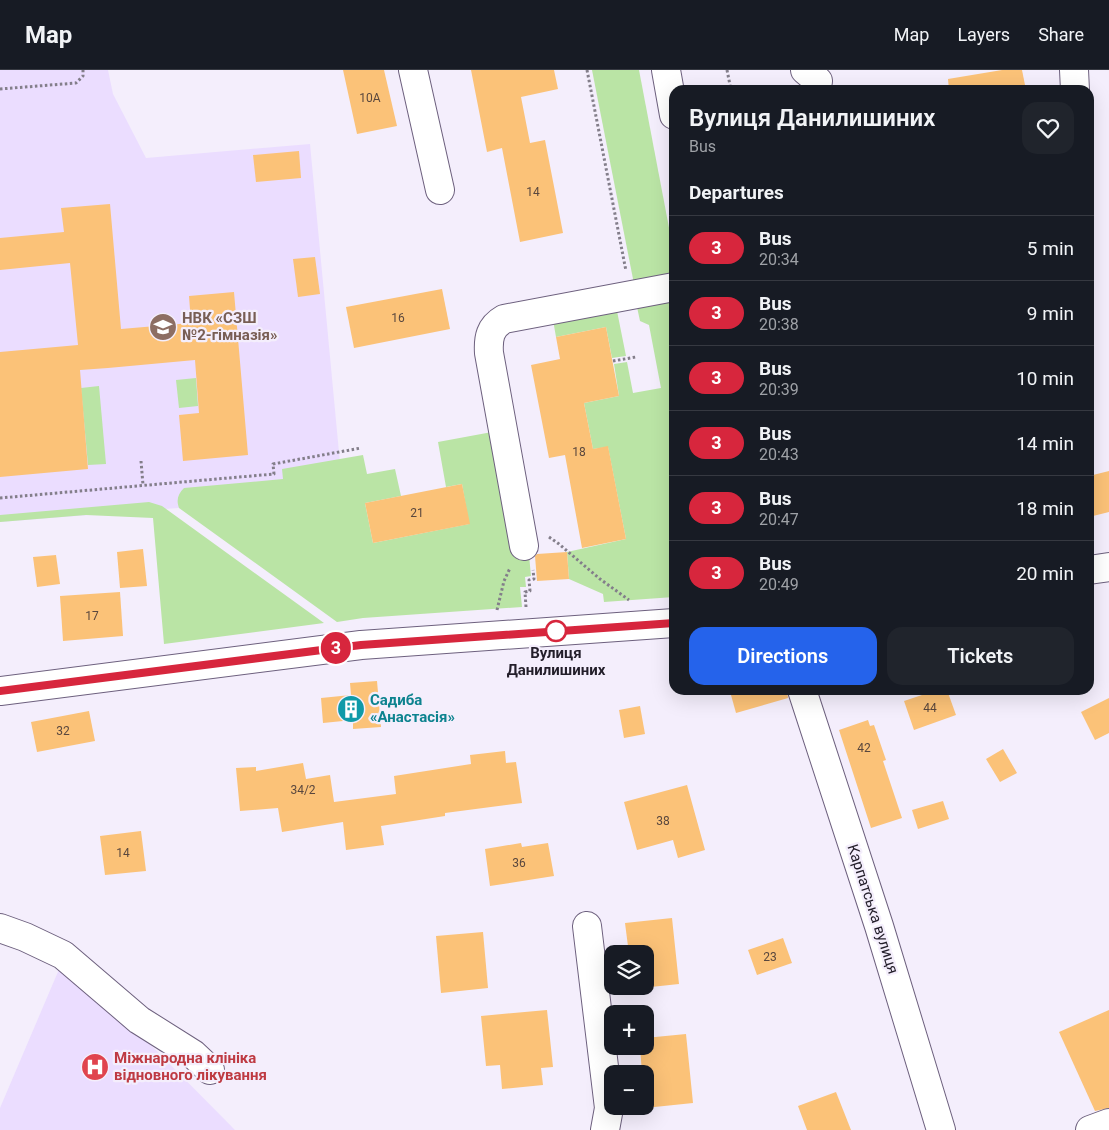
<!DOCTYPE html>
<meta charset="utf-8">
<style>
body{margin:0;font-family:Roboto,sans-serif;background:#20242c;color:#f1f3f6;height:100vh;display:flex;flex-direction:column;font-size:19px;white-space:nowrap}
*{box-sizing:border-box;margin:0}
p{font-size:16px;color:#9ea1a6}
.icon{flex:none;width:28px;height:28px;fill:none;stroke:currentColor;stroke-width:2;stroke-linecap:round;stroke-linejoin:round}
.map{position:relative;flex:1;overflow:hidden}
.side{position:absolute;left:669px;top:15px;width:425px;height:610px;display:flex;flex-direction:column;background:#171b24;border-radius:15px;box-shadow:0 5px 20px #0002}
.side>*{flex:none}
.badge{padding:0 10px;border-radius:16px;font-size:18px;line-height:32px}
.controls{position:absolute;left:604px;top:875px;display:grid;gap:10px}
.controls a{display:grid;place-items:center;width:50px;height:50px;border-radius:10px;background:#171b24;box-shadow:0 5px 20px #0002;font-size:25px}
.map>.badge{position:absolute;translate:-50% -50%;box-shadow:0 0 0 2px #fff}
h2{padding:0 20px;font-size:19px;line-height:45px}
.round{display:grid;place-items:center;flex:none;width:52px;height:52px;border-radius:15px;background:#20242c}
.head{display:flex;align-items:center;justify-content:space-between;height:85px;padding:0 20px}
h1{font-size:24px;font-weight:600;line-height:38px}
.action{display:flex;gap:10px;margin-top:auto;padding:10px 20px}
.action a{flex:1;height:58px;border-radius:15px;background:#2563eb;color:#fff;font-size:20px;font-weight:600;line-height:58px;text-align:center}
.action a+a{background:#20242c;color:#f1f3f6}
ul{padding:0;list-style:none}
li{display:flex;align-items:center;gap:15px;height:65px;padding:0 20px;border-top:1px solid #363941}
li div{flex:1}
li b{display:block;font-size:19px}
li em{font-style:normal}
li .badge{min-width:55px;font-weight:700;text-align:center}
header{display:flex;align-items:center;gap:30px;box-sizing:border-box;height:70px;padding:0 25px;background:#171b24;border-bottom:1px solid #363941}
header strong{font-size:24px}
nav{display:flex;gap:28px;margin-inline-start:auto;font-size:18px}
.map>svg:first-child{display:block}
.built{fill:#ebddff}
.green{fill:#bae4a5}
.building{fill:#fbc278}
.lines{fill:none;stroke-linecap:round;stroke-linejoin:round}
.minor-casing{stroke:#6d607e;stroke-width:30}
.path{stroke:#837e8a;stroke-width:3;stroke-dasharray:2.5 2.5;stroke-linecap:butt}
.minor{stroke:#fff;stroke-width:28}
.line-casing{stroke:#fff;stroke-width:11}
.line{stroke:#d7263d;stroke-width:8}
.stop-dot{fill:#fff;stroke:#d7263d;stroke-width:2.5}
.labels{text-anchor:middle;dominant-baseline:central;stroke-width:4.5;stroke-linejoin:round;paint-order:stroke}
.number-label{font-size:12px;fill:#59473e}
.education-label{font-size:15px;font-weight:bold;fill:#785e54;stroke:#f4eefc;text-anchor:start}
.stop-label{font-size:15px;font-weight:bold;fill:#231e2a;stroke:#f4eefc}
.culture-label{font-size:15px;font-weight:bold;fill:#0d838f;stroke:#f4eefc;text-anchor:start}
.street-label{font-size:15px;fill:#231e2a;stroke:#f4eefc}
.health-label{font-size:15px;font-weight:bold;fill:#be3a42;stroke:#f4eefc;text-anchor:start}
</style>
<header>
<strong>Map</strong>
<nav><a>Map</a><a>Layers</a><a>Share</a></nav>
</header>
<div class="map">
<svg width="1109" height="1060" viewBox="0 0 1109 1060">
<rect width="100%" height="100%" fill="#f4eefc"/>
<!-- built -->
<g class="built">
<polygon points="0,0 108,0 113,24 146,88 310,74 343,425 0,452"/>
<polygon points="60,897 132,956 235,1060 0,1060 0,1038"/>
</g>
<!-- green -->
<g class="green">
<polygon points="592,0 639,0 674,184 674,207 634,214"/>
<polygon points="674,228 674,527 604,532 603,524 569,509 567,482 626,469 608,377 593,379 584,333 619,326 614,294 627,292 633,323 661,318 649,255 640,251 637,237"/>
<polygon points="617,241 626,286 612,288 606,257 556,267 553,250"/>
<polygon points="196,308 198,336 179,338 176,310"/>
<polygon points="99,316 106,394 88,395 81,318"/>
<path d="M492,362L529,485L531,506L525,507L526,517H520L522,537L363,548L337,552L179,438C176,430 178,424 184,418L283,409L282,399L363,385L367,404L395,399L401,426L365,433L373,473L469,454L462,414L446,417L438,372Z"/>
<polygon points="149,432 162,436 324,553 164,574 153,448 86,445 0,452 0,445"/>
</g>
<!-- building -->
<g class="building">
<polygon points="343,0 384,0 397,56 357,64"/>
<polygon points="471,0 554,0 558,19 521,27 530,73 545,70 563,163 520,172 502,78 487,82"/>
<polygon points="1002,0 1022,0 1026,20 949,20 948,9"/>
<polygon points="299,81 301,108 256,112 253,85"/>
<polygon points="110,134 121,259 191,253 189,226 234,222 248,385 183,391 179,345 199,343 195,290 108,298 80,300 88,399 0,407 0,282 78,275 70,193 0,200 0,168 64,162 61,138"/>
<polygon points="315,187 320,224 298,227 293,189"/>
<polygon points="442,219 450,259 354,278 346,237"/>
<polygon points="606,257 619,326 584,333 593,379 608,376 626,469 582,478 565,385 549,388 531,295 560,289 556,267"/>
<polygon points="1109,401 1109,442 1089,447 1089,406"/>
<polygon points="462,414 470,454 373,473 365,433"/>
<polygon points="143,479 147,516 120,518 117,482"/>
<polygon points="567,482 569,509 537,511 535,486 537,484"/>
<polygon points="56,485 60,514 37,517 33,487"/>
<polygon points="120,522 123,566 63,571 60,526"/>
<polygon points="377,611 381,657 353,659 353,650 323,653 321,628 351,625 350,613"/>
<polygon points="748,620 787,620 788,628 736,643 731,625"/>
<polygon points="937,620 947,620 956,645 914,660 904,631"/>
<polygon points="1109,628 1109,663 1095,670 1081,642"/>
<polygon points="640,636 645,664 624,668 619,640"/>
<polygon points="89,641 95,671 37,682 31,652"/>
<polygon points="868,650 870,656 874,655 886,690 883,691 902,748 871,758 839,660"/>
<polygon points="1003,679 1017,703 1000,712 986,689"/>
<polygon points="505,681 506,693 516,692 522,733 445,743 445,746 381,756 384,775 346,780 343,752 282,762 278,738 240,741 236,698 256,697 256,701 303,693 306,709 330,705 334,732 396,724 394,706 471,694 470,685"/>
<polygon points="687,715 705,780 678,788 673,770 637,780 624,732"/>
<polygon points="943,731 949,749 918,759 912,740"/>
<polygon points="141,761 146,801 105,805 100,766"/>
<polygon points="521,773 522,777 548,773 554,806 490,816 485,779"/>
<polygon points="672,848 679,914 632,919 632,916 645,916 645,884 629,884 625,853"/>
<polygon points="483,862 488,918 441,923 436,866"/>
<polygon points="783,868 792,893 757,905 748,880"/>
<polygon points="547,940 553,997 541,998 543,1015 502,1019 500,995 486,996 481,946"/>
<polygon points="1109,940 1109,1038 1095,1041 1059,962"/>
<polygon points="686,964 693,1033 645,1038 645,1004 642,1004 640,976 645,976 645,968"/>
<polygon points="836,1022 851,1060 807,1060 798,1036"/>
</g>
<g class="lines">
<!-- minor casing -->
<g class="minor-casing">
<g id="minor">
<polyline points="413,0 440,120"/>
<polyline points="666,0 674,45"/>
<polyline points="805,0 818,11"/>
<polyline points="1074,0 1075,20"/>
<path d="M524,476L489,283C488,268 490,257 504,249L674,217"/>
<polyline points="1089,500 1109,497"/>
<polyline points="802,620 879,856 941,1060"/>
<polyline points="0,621 361,575 674,553"/>
<polyline points="587,856 609,1038 605,1060"/>
<polyline points="0,858 25,867 63,885 139,950 193,984 210,1000"/>
<polyline points="1090,1060 1109,1053"/>
</g>
</g>
<!-- path -->
<g class="path">
<polyline points="587,0 626,201"/>
<polyline points="727,0 731,20"/>
<polyline points="0,19 76,13 83,6 83,0"/>
<polyline points="613,291 636,287"/>
<polyline points="141,391 143,415"/>
<polyline points="0,428 274,404 273,394 361,378"/>
<polyline points="549,467 559,474 600,509 629,530"/>
<polyline points="526,537 525,522 530,521 529,510 534,509 533,500"/>
<polyline points="497,540 504,511 510,498"/>
</g>
<!-- minor -->
<use href="#minor" class="minor"/>
</g>
<g class="lines">
<!-- line casing -->
<g class="line-casing">
<polyline id="line" points="0,621 361,575 674,553"/>
</g>
<!-- line -->
<use href="#line" class="line"/>
</g>
<!-- icons -->
<defs>
<g id="school-disc" transform="scale(1.4375)"><circle r="9.5" fill="#8d6e63" stroke="#f4eefc"/><path d="M0-5L7-2L0 1L-7-2ZM-4 1L0 2.5L4 1V4Q0 6-4 4Z" fill="#fff"/></g>
<g id="building-disc" transform="scale(1.4375)"><circle r="9.5" fill="#0f9aa8" stroke="#f4eefc"/><path d="M-4-6H4V6H1V3H-1V6H-4ZM-2.5-4.3h1.7v1.8h-1.7ZM.8-4.3h1.7v1.8H.8ZM-2.5-1h1.7V.8h-1.7ZM.8-1h1.7V.8H.8Z" fill="#fff"/></g>
<g id="hospital-disc" transform="scale(1.4375)"><circle r="9.5" fill="#e0444e" stroke="#f4eefc"/><path d="M-5-5h3v3.5h4V-5h3V5h-3V1.5h-4V5h-3Z" fill="#fff"/></g>
</defs>
<g fill-rule="evenodd">
<use href="#school-disc" x="163" y="257"/>
<use href="#building-disc" x="351" y="639"/>
<use href="#hospital-disc" x="95" y="997"/>
</g>
<!-- markers -->
<circle class="stop-dot" cx="556" cy="561" r="10"/>
<g class="labels">
<!-- number labels -->
<g class="number-label">
<text x="370" y="28">10А</text>
<text x="533" y="122">14</text>
<text x="398" y="248">16</text>
<text x="579" y="382">18</text>
<text x="417" y="443">21</text>
<text x="92" y="546">17</text>
<text x="930" y="638">44</text>
<text x="63" y="661">32</text>
<text x="864" y="678">42</text>
<text x="303" y="720">34/2</text>
<text x="663" y="751">38</text>
<text x="123" y="783">14</text>
<text x="519" y="793">36</text>
<text x="770" y="887">23</text>
</g>
<!-- education labels -->
<g class="education-label">
<text x="182" y="248">НВК «СЗШ<tspan x="182" dy="17">№2-гімназія»</tspan></text>
</g>
<!-- stop labels -->
<g class="stop-label">
<text x="556" y="583">Вулиця<tspan x="556" dy="17">Данилишиних</tspan></text>
</g>
<!-- culture labels -->
<g class="culture-label">
<text x="370" y="630">Садиба<tspan x="370" dy="17">«Анастасія»</tspan></text>
</g>
<!-- street labels -->
<g class="street-label">
<text transform="translate(873 839) rotate(72)">Карпатська вулиця</text>
</g>
<!-- health labels -->
<g class="health-label">
<text x="114" y="988">Міжнародна клініка<tspan x="114" dy="17">відновного лікування</tspan></text>
</g>
</g>
</svg>
<div class="controls">
<a><svg class="icon" aria-label="layers" viewBox="0 0 24 24"><path d="M12 4l9 5-9 5-9-5zM3 14l9 5 9-5"/></svg></a>
<a>+</a>
<a>−</a>
</div>
<b class="badge" style="left:336px;top:578px;background:#d7263d;color:#fff">3</b>
<section class="side">
<div class="head"><div><h1>Вулиця Данилишиних</h1><p>Bus</p></div><a class="round"><svg class="icon" aria-label="heart" viewBox="0 0 24 24"><path d="M12 20l-8-8c-3-5 5-10 8-4 3-6 11-1 8 4z"/></svg></a></div>
<h2>Departures</h2>
<ul>
<li><span class="badge" style="background:#d7263d;color:#fff">3</span><div><b>Bus</b><p>20:34</p></div><em>5 min</em></li>
<li><span class="badge" style="background:#d7263d;color:#fff">3</span><div><b>Bus</b><p>20:38</p></div><em>9 min</em></li>
<li><span class="badge" style="background:#d7263d;color:#fff">3</span><div><b>Bus</b><p>20:39</p></div><em>10 min</em></li>
<li><span class="badge" style="background:#d7263d;color:#fff">3</span><div><b>Bus</b><p>20:43</p></div><em>14 min</em></li>
<li><span class="badge" style="background:#d7263d;color:#fff">3</span><div><b>Bus</b><p>20:47</p></div><em>18 min</em></li>
<li><span class="badge" style="background:#d7263d;color:#fff">3</span><div><b>Bus</b><p>20:49</p></div><em>20 min</em></li>
</ul>
<div class="action"><a>Directions</a><a>Tickets</a></div>
</section>
</div>
